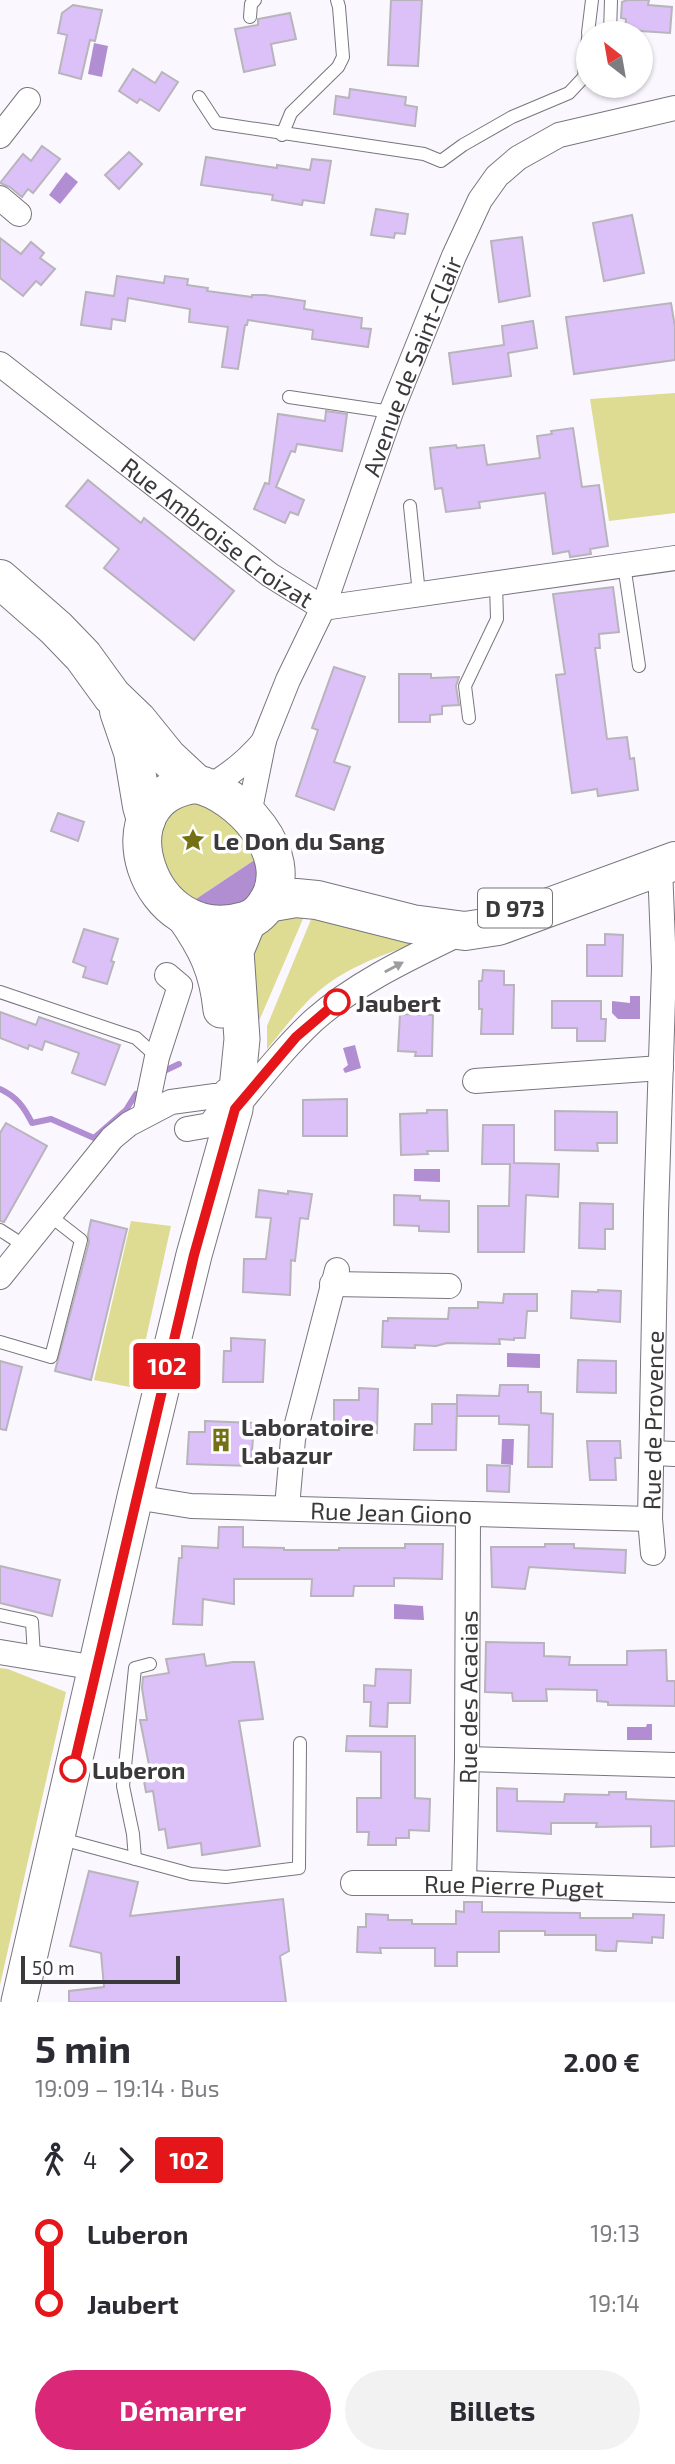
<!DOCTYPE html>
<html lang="fr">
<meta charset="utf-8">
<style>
body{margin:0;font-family:"Exo 2",sans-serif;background:#f2f2f3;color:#2b2b33;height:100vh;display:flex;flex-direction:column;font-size:26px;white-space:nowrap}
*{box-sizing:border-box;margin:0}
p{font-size:23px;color:#7c7c81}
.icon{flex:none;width:38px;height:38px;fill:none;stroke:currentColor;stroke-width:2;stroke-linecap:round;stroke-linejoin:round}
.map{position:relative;height:2002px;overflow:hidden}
.details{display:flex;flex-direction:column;background:#fff;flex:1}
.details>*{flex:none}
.badge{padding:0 14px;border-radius:5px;font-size:24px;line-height:46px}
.needle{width:46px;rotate:329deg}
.buttons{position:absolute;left:576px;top:21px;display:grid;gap:14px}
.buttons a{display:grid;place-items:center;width:77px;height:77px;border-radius:50%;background:#fff;box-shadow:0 2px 5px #0004;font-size:35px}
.scale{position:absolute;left:21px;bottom:18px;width:159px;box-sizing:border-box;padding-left:7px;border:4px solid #3b393c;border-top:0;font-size:19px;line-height:24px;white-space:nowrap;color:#3b393c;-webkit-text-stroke:5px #fff;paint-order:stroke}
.map>.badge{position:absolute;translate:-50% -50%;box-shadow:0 0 0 4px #fff}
.legs{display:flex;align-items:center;gap:10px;height:77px;padding:0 35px;font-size:23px}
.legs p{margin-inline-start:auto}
.head{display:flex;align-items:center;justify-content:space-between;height:119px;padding:0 35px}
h1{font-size:38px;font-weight:700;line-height:52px}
.primary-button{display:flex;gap:14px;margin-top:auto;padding:14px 35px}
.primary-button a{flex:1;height:80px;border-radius:42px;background:#db2777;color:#fff;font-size:28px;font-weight:700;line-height:80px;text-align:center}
.primary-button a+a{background:#f2f2f3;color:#2b2b33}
ul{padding:0 35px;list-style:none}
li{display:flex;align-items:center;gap:24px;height:70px;font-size:26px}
li i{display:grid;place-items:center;width:10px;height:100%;margin:0 9px;background:currentColor}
li i::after{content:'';width:18px;height:18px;margin:-9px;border:5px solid;border-radius:50%;background:#fff}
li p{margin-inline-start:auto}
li:first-child i{background:linear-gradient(#0000 50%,currentColor 0)}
li:last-child i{background:linear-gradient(currentColor 50%,#0000 0)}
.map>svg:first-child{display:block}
.green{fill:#dddc92}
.water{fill:#b08ed1}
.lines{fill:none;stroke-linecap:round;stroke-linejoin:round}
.stream{stroke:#b08ed1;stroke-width:6}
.building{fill:#dcc1f8;stroke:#b7b4ba;stroke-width:2}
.lane-casing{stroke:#78757c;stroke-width:14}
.street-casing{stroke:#78757c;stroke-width:26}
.secondary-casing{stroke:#78757c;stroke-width:37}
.primary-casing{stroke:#78757c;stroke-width:40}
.lane{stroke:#fff;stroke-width:12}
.street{stroke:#fff;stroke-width:24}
.secondary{stroke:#fff;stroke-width:35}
.primary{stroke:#fff;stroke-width:38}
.oneway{fill:#9d9c9e}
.line-1-casing{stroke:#fff;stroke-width:16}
.line-1{stroke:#e41619;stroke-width:10}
.stop-1-dot{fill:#fff;stroke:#e41619;stroke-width:3.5}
.labels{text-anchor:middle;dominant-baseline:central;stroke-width:7;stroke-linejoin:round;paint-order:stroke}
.shield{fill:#fff;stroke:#767476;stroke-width:2}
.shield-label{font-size:23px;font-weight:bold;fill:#3b393c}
.street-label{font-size:24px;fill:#3b393c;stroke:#fff}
.poi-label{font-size:24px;font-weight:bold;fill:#3b393c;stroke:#fff;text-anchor:start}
.stop-label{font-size:24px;font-weight:bold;fill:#3b393c;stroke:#fff;text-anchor:start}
</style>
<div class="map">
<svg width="675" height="2002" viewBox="0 0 675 2002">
<rect width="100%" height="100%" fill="#fbf7ff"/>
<!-- green -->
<g class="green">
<polygon points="675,393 675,513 609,521 590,399"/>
<path d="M195,801L223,807L256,859L190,903C173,879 140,836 175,811C181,807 188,804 195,801Z"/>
<polygon points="306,912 259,1021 258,1060 253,1061 246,962 259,934 272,922"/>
<path d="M312,917L423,941C381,955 337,970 306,1003C292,1017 280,1034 267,1049V1026Z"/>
<polygon points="131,1221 171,1226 135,1388 94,1380"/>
<polygon points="0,1668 8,1669 66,1692 0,1985"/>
</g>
<!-- water -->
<g class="water">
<polygon points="94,43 108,46 102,77 88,74"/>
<polygon points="66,172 78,182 60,204 49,195"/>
<path d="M256,859C260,884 255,891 238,908L190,903Z"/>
<polygon points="630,996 640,996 640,1019 618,1019 612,1013 612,1001 630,1003"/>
<polygon points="355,1045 361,1068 345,1073 343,1069 348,1065 343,1048"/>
<polygon points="414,1169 440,1169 440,1182 414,1181"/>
<polygon points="507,1353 540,1354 540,1368 507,1367"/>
<polygon points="502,1439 514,1439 513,1465 501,1464"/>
<polygon points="394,1604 423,1606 424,1620 394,1619"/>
<polygon points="647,1724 652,1724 652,1740 627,1740 627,1727 646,1727"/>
</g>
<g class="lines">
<!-- stream -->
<g class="stream">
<polyline points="162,1072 179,1064"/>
<path d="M0,1089C17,1097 24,1107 32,1123L51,1119L94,1138L126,1110L136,1094"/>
</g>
</g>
<!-- building -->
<g class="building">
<polygon points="391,0 422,0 418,66 388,65"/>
<polygon points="627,0 649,0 648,5 672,7 670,33 625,30 626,19 621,18 622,2"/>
<polygon points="73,5 102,10 95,41 90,40 81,79 59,73 67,35 58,33 62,13"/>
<polygon points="290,13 296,39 271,44 275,65 244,72 235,29 258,25 258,19"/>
<polygon points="133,69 155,83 162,72 178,82 159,111 140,99 137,103 119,91"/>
<polygon points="350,89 406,97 405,105 417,107 415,126 334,114 336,96 349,98"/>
<polygon points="42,146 60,159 33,193 28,189 22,197 10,187 0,183 23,154 31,161"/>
<polygon points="129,152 142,164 119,189 105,175"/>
<polygon points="206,157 277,168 277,165 310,170 312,159 331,161 324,203 303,200 302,205 272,200 273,195 201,185"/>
<polygon points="376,209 408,214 405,234 395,233 394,238 371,235"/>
<polygon points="632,215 644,273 604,281 593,223"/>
<polygon points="522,237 530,296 499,302 491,241"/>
<polygon points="0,238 21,254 31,242 44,253 40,258 55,269 41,285 36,281 23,296 0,278"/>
<polygon points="117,276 164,283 165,276 188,279 187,285 208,288 207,291 252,297 252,295 265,295 305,301 304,309 362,318 361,328 371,329 368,347 312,339 313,330 248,320 247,325 245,325 238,369 222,367 228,327 189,322 190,309 128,298 125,321 112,319 111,329 81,325 86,292 114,296"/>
<polygon points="671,303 675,327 675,360 574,374 566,317"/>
<polygon points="533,321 537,348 508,353 511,376 453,384 449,353 504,345 502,326"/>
<polygon points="326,411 347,414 342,451 297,444 295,452 291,451 276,487 304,500 298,515 290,512 285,523 254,509 265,483 269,484 278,414 325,421"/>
<polygon points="573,428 582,487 599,485 608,546 590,549 591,554 570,557 569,551 553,554 545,493 479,502 480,508 446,512 442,488 435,489 430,448 456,445 457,448 484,445 487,465 540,458 537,436 552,434 551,431"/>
<polygon points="88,480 141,523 144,518 234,591 194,640 104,568 119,549 66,506"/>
<polygon points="613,587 619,632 599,634 600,648 595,648 607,739 627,737 630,759 634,758 638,790 598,796 597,789 572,793 556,675 565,674 553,594"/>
<polygon points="334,667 365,677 334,762 350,767 334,810 296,796 318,730 312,728"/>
<polygon points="399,674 431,674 431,678 459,677 456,686 459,705 442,706 442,714 430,715 430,722 399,722"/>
<polygon points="58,813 84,822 78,841 51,831"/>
<polygon points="84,929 118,939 111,961 114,962 107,984 83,977 86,967 73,962"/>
<polygon points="605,934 623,935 622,976 587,976 587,945 605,945"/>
<polygon points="483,970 504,971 504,985 514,985 513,1034 481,1034 482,1009 479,1009 479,981 482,981"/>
<polygon points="552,1001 601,1001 601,1019 606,1019 605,1041 577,1041 577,1028 552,1028"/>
<polygon points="0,1012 36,1025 39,1017 120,1045 105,1085 72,1073 79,1053 45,1041 42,1050 29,1045 28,1049 0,1038"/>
<polygon points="400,1014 433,1015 432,1056 415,1056 416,1052 398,1051"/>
<polygon points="347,1099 347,1136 303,1136 303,1100"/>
<polygon points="427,1110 447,1110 448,1151 427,1151 428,1154 401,1155 400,1114 427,1113"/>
<polygon points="555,1111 617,1112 617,1143 597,1143 598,1151 555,1150"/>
<polygon points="6,1123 47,1146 4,1222 0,1221 0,1133"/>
<polygon points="483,1125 514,1125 514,1163 559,1164 558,1197 526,1195 524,1252 478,1252 478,1206 509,1206 510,1164 482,1164"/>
<polygon points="259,1190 288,1194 288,1191 312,1194 308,1219 300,1218 295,1261 291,1260 290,1295 243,1292 244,1259 266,1259 271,1218 256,1217"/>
<polygon points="394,1195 420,1196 420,1200 449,1201 449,1232 419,1231 419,1226 394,1225"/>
<polygon points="580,1203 613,1204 613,1229 605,1229 605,1249 579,1248"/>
<polygon points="91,1220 127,1229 91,1380 55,1371 89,1242 88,1235"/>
<polygon points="598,1290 621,1291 620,1322 571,1318 572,1291 598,1292"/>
<polygon points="504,1294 537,1294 537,1311 527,1311 525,1338 514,1338 514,1340 499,1339 500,1344 447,1343 436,1346 415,1345 415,1348 382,1347 383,1321 388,1321 388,1318 448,1319 449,1308 478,1308 478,1302 503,1303"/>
<polygon points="231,1338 265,1340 263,1382 223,1382 224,1351 231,1351"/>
<polygon points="578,1360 616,1361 616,1393 577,1392"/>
<polygon points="0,1361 22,1367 6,1430 0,1429"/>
<polygon points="500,1385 528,1385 528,1392 541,1392 541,1413 553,1414 552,1467 528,1467 529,1425 499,1424 499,1416 457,1416 457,1395 499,1396"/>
<polygon points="359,1388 378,1389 377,1433 357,1432 357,1429 334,1428 334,1400 359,1400"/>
<polygon points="432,1404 457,1404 456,1450 414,1450 415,1424 432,1424"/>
<polygon points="205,1421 254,1423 251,1466 187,1464 189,1432 205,1432"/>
<polygon points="587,1441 620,1441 621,1458 615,1458 616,1480 590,1480"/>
<polygon points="487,1465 510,1466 509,1492 487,1491"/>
<polygon points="219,1527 243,1527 243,1547 284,1548 284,1550 339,1550 339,1548 405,1548 405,1544 443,1544 442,1579 394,1578 394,1586 354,1586 353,1596 311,1596 312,1579 234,1579 234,1604 203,1599 202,1625 173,1624 179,1558 182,1558 182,1546 218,1548"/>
<polygon points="545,1544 574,1544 574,1548 626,1550 625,1573 529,1567 525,1589 492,1587 491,1547 545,1547"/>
<polygon points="0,1566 60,1580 52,1616 0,1603"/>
<polygon points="486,1642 544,1643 544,1656 570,1657 569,1665 627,1665 627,1651 666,1650 667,1681 675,1681 675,1706 608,1705 608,1702 597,1701 597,1690 546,1689 547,1701 513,1701 512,1693 485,1692"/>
<polygon points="204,1654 206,1666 233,1662 254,1662 263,1719 239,1721 260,1846 202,1855 201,1843 168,1848 165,1829 159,1830 153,1791 146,1792 143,1776 151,1775 140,1720 147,1720 142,1688 143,1677 169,1673 166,1659"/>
<polygon points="376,1669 411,1670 410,1703 388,1703 387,1727 370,1726 371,1702 364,1702 364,1685 375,1686"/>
<polygon points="347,1736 415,1736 415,1798 430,1799 429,1831 409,1830 409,1838 396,1838 396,1845 368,1845 369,1832 357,1832 357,1798 381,1798 381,1752 346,1751"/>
<polygon points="497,1788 517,1789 517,1801 564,1802 565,1794 609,1795 609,1792 626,1792 626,1799 675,1801 675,1846 651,1847 651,1826 596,1827 597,1823 551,1823 551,1834 497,1831"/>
<polygon points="89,1871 138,1882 130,1916 283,1899 289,1951 280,1956 286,2002 69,2002 69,1991 104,1987 101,1953 70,1946"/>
<polygon points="464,1902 482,1902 482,1912 580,1913 580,1918 633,1918 633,1914 664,1915 663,1938 652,1937 652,1943 617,1941 616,1951 605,1951 596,1950 596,1935 545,1935 545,1931 499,1931 499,1952 457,1952 457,1966 435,1966 435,1948 380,1948 381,1953 357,1952 358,1927 366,1927 366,1914 388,1915 388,1920 412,1920 412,1924 456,1924 456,1911 464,1912"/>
</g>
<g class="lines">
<!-- lane casing -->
<g class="lane-casing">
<g id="lane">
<polyline points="250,17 251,4 255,0"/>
<polyline points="588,33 592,0"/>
<polyline points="610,33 611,0"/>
<polyline points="199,97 216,123 424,154 441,161 463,145 512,117 569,93 584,77 588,38"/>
<polyline points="282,135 291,113 338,67 343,57 339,7 337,0"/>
<polyline points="289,397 391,412"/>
<polyline points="410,506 419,594"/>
<polyline points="624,565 639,666"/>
<polyline points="469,718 465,686 497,619 496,583"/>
<polyline points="0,992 136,1038 157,1057"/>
<polyline points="0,1230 25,1246"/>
<polyline points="0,1342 51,1357 81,1240 49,1215"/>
<polyline points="0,1615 32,1622 34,1656"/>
<polyline points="58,1838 191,1874 226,1877 299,1868 300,1743"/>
<polyline points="135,1859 133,1834 123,1786 135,1668 150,1664"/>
</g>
</g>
<!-- street casing -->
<g class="street-casing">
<g id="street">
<polyline points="0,136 28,100"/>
<polyline points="0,198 19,214"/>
<path id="s1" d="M0,364L270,575L323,608L675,558"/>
<path d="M210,786C231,774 248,760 264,741"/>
<path id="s2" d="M249,814L264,740L288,680L323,608L391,412L454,256L480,200L497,176L518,158L559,135L675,108"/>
<polyline points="475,1081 661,1068"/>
<path d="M235,1109C260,1079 285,1047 314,1020C357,982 412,957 463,932"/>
<polyline points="145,1115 157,1057 180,986 167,975"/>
<polyline points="187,1129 210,1125 223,1107 226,1091"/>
<polyline points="0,1277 112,1138 129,1124 171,1102 215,1096"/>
<polyline points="332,1284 449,1286"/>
<polyline points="653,1453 675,1454"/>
<path id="s3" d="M135,1497L191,1506L650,1519"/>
<polyline points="287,1507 293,1439 337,1270"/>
<path id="s4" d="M653,1553L650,1519L656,1213L664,968L660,867"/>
<polyline points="0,1652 97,1668"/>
<polyline points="467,1759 675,1765"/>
<path id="s5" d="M353,1883H464L675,1890"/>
<path id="s6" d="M464,1883L467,1759L468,1514"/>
</g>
</g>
<!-- secondary casing -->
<g class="secondary-casing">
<g id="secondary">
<path d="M183,915C206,948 217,970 221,1010"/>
<polyline points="19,2002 135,1497 194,1255 235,1109 242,1039 236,951 249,920"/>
</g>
</g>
<!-- primary casing -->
<g class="primary-casing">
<g id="primary">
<polyline points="0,579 56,628 83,656 112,696 138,721 168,758 196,784"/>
<polyline points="119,711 133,752 142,806 146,820"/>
<path d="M196,784C240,793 295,854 269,900C264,909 256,918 245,921C146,951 98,794 196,784Z"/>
<polyline points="267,903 296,898 317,900 412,924 465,931 498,926 675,861"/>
</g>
</g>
<!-- lane -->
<use href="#lane" class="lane"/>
<!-- street -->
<use href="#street" class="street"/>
<!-- secondary -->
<use href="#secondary" class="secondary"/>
<!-- primary -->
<use href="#primary" class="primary"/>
</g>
<!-- one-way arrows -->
<defs><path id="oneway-solid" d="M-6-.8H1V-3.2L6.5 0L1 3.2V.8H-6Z" transform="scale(1.75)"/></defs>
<use class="oneway" href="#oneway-solid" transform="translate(394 967) rotate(-28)"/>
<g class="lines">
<!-- line-1 casing -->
<g class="line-1-casing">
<polyline id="line-1" points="73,1769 194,1255 235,1109 296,1037 337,1002"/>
</g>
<!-- line-1 -->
<use href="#line-1" class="line-1"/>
</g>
<!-- icons -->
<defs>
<g id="sight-bare" transform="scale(1.89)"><path d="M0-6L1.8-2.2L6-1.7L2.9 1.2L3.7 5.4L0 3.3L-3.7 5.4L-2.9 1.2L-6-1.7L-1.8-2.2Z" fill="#747114" stroke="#fff" stroke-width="2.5" paint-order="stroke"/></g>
<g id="building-bare" transform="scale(1.89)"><path d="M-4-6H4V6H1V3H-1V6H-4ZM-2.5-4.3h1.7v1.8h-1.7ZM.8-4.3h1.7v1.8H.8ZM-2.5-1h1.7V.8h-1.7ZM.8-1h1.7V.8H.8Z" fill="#747114" stroke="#fff" stroke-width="2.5" paint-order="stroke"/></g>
</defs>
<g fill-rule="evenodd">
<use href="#sight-bare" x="193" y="840"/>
<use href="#building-bare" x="221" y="1440"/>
</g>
<!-- markers -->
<g class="stop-1-dot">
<circle cx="337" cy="1002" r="12"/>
<circle cx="73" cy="1769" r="12"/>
</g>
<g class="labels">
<!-- shield labels -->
<rect class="shield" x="478" y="888.5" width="74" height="39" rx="5"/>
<g class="shield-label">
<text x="515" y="908">D 973</text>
</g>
<!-- street labels -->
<g class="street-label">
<text stroke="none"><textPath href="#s2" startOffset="478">Avenue de Saint-Clair</textPath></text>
<text stroke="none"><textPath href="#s1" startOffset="275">Rue Ambroise Croizat</textPath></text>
<text stroke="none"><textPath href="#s4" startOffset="133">Rue de Provence</textPath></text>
<text stroke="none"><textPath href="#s3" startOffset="257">Rue Jean Giono</textPath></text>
<text stroke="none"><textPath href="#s6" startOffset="186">Rue des Acacias</textPath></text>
<text stroke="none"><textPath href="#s5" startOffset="161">Rue Pierre Puget</textPath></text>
</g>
<!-- poi labels -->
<g class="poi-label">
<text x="213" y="840">Le Don du Sang</text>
<text x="241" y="1426">Laboratoire<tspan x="241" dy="28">Labazur</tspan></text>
</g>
<!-- stop labels -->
<g class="stop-label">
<text x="356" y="1002">Jaubert</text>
<text x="92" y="1769">Luberon</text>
</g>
</g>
</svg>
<div class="buttons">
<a><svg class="needle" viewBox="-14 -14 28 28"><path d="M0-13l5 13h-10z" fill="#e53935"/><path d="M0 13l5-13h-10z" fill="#7c7c81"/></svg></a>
</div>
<div class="scale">50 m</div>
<b class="badge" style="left:167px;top:1366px;background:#e41619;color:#fff">102</b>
</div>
<section class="details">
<div class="head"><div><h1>5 min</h1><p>19:09 – 19:14 · Bus</p></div><b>2.00 €</b></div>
<div class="legs"><svg class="icon" aria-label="walk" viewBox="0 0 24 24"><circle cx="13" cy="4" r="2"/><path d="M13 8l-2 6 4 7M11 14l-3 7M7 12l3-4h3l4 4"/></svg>4<svg class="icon" aria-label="forward" viewBox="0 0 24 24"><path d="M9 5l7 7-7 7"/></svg><b class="badge" style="background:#e41619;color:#fff">102</b></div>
<ul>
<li><i style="color:#e41619"></i><b>Luberon</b><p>19:13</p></li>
<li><i style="color:#e41619"></i><b>Jaubert</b><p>19:14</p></li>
</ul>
<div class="primary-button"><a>Démarrer</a><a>Billets</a></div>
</section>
